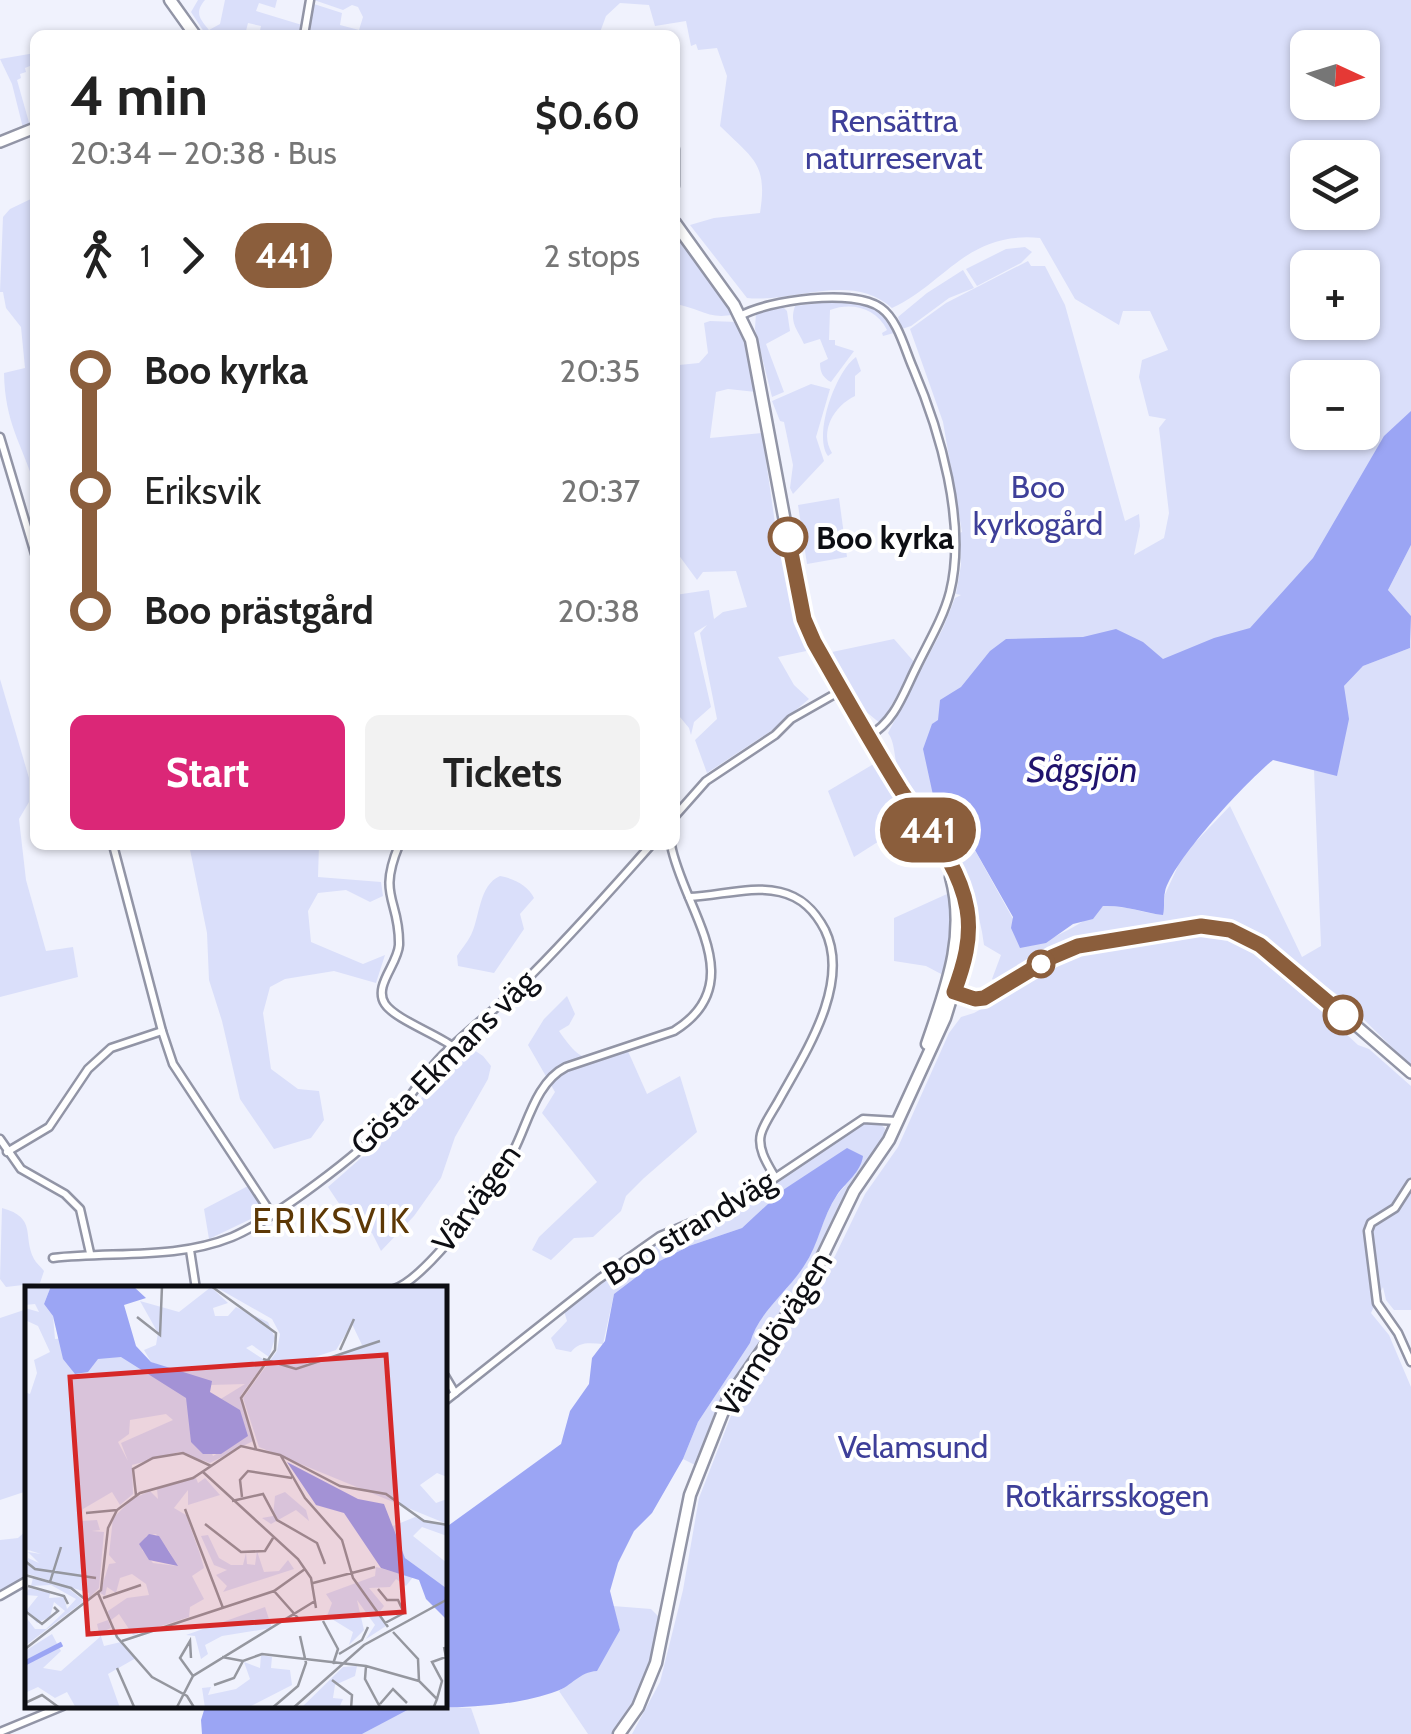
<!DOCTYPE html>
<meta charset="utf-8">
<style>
body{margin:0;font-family:Cabin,sans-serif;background:#f2f2f2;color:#222;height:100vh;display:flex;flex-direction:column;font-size:38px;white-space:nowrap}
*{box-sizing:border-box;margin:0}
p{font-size:32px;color:#767676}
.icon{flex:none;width:55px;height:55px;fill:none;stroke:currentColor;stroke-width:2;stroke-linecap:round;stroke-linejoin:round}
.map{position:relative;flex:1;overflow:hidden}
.side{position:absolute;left:30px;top:30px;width:650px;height:820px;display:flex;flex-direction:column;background:#fff;border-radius:15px;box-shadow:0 2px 8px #0004}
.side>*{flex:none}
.badge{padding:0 20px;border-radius:32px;font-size:35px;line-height:65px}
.needle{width:65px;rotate:94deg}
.tools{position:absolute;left:1290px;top:30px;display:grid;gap:20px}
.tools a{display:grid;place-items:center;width:90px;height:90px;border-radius:15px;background:#fff;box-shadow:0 2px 8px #0004;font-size:50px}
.map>.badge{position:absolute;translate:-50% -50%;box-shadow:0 0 0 5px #fff}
.legs{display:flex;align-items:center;gap:15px;height:110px;padding:0 40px;font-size:32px}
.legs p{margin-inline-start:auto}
.headline{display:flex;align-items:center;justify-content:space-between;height:170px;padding:0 40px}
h1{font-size:55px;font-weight:800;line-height:75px}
.cta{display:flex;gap:20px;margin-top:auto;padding:20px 40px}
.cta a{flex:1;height:115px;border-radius:15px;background:#db2777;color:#fff;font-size:40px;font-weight:800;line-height:115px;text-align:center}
.cta a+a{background:#f2f2f2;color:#222}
ul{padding:0 40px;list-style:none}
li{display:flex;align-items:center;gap:35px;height:120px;font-size:38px}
li i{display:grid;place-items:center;width:15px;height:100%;margin:0 12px;background:currentColor}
li i::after{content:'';width:25px;height:25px;margin:-12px;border:8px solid;border-radius:50%;background:#fff}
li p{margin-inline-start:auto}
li:first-child i{background:linear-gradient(#0000 50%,currentColor 0)}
li:last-child i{background:linear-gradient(currentColor 50%,#0000 0)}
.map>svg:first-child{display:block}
.green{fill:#dadffa;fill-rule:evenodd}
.water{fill:#9ba5f4}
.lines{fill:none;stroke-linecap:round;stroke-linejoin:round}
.minor-casing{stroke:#9295a6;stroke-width:11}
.tertiary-casing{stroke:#9295a6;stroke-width:14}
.secondary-casing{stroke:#9295a6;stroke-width:15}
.minor{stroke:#fff;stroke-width:6}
.tertiary{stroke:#fff;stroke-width:9}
.secondary{stroke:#fff;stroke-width:10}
.line-1-casing{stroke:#fff;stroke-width:22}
.line-1{stroke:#8b5e3c;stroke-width:15}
.stop-1-dot{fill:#fff;stroke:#8b5e3c;stroke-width:5}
.labels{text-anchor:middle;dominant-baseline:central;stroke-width:8;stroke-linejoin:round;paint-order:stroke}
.park-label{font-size:32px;fill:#3e3f99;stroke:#fff}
.stop-label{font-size:32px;font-weight:bold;fill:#0d0e13;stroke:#fff;text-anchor:start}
.street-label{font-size:32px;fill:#0d0e13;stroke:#fff}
.water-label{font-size:35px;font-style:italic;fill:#20136e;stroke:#fff}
.neighbourhood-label{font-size:35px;letter-spacing:2.5px;fill:#5d3805;stroke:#fff}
.inset-river{fill:none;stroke:#9ba5f4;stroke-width:5}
.inset-road{fill:none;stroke:#95979f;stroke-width:2.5}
.view{fill:#d62828;fill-opacity:0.15;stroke:#d62828;stroke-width:5}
.inset-edge{fill:none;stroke:#0d0e13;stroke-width:5}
</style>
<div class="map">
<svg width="1411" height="1734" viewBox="0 0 1411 1734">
<rect width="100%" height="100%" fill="#f0f2fd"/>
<!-- green -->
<g class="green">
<path d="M198,0H205C194,13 200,19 209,30L220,24L225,0H277L275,8L259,3L256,11L302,25L300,35H259L261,26L248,23L245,35H206L191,12Z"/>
<path d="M314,0H1411V459L1317,629L939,720L933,795L967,836L1028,946C1044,945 1095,917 1103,906C1123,905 1137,911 1156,914L1183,855L1230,806L1302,957L1321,946L1314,770L1337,775L1344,686L1363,666L1410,648L1411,641V1066L1342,998L1244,929L1219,920H1201L1098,936L1068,945L997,982L992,979L1001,955L984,945C977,877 930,828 899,770C893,758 896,744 888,733L943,628L955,598L961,595L956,594L961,565L959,533L962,532L943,422L910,329L946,303L1028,261L1031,266H1045L1065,305L1125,521L1139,514L1140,526L1134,555L1164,538L1169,513L1159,428L1166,419L1149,416L1139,377L1142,360L1168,350L1150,311H1123L1119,325L1075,299L1040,238C967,231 946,283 892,308C851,271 794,303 747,298L690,225L714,218L760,213C768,163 753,159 720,126L727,76L717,48L698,50L696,44L691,46L686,21L655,26L649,5L620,3L606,16L599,35H325L310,30L314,4L342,13L340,25L359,30L363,17L358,7L352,5L343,10ZM1308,48H1362V102H1308ZM1308,158H1362V212H1308ZM1308,268H1362V322H1308ZM1308,378H1362V432H1308Z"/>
<polygon points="35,53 35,84 30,66 25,68 26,72 20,74 21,78 17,80 30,126 23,128 12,84 0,59"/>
<path d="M35,197V486C21,442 5,423 4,373L25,368L21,327L6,308L3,292H0L3,217L10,209Z"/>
<path d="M675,231L721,291L734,314C711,321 697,307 675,304Z"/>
<polygon points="1025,247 1032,252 1021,263 977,286 966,269 1006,249"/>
<polygon points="963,270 974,288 949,298 911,326 902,329 898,317 927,293"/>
<path d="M829,302C858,302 881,303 894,333L883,336L882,333L887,330C876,308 852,302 830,310L829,340H835V345L854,351L831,382C823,378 820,372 820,363L828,359L820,339L804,344C798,330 789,323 795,306Z"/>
<polygon points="783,307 787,311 790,331 766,344 784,392 772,397 755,329 756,312"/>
<polygon points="710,321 737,322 750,359 756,392 728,389 716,392 710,438 762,433 778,544 811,650 778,657 794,685 809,699 771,731 707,773 695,740 717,719 700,633 707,625 694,633 711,707 694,722 691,735 689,728 675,711 675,595 709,590 714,619 723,612 747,607 736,571 703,572 697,580 675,550 675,358 679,365 699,363 708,353 704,323"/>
<path d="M856,357L861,371L855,376V396C834,406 819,431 832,453L828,456C813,434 836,371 856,357Z"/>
<polygon points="811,384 830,389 816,437 824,461 793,494 790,488 793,465 784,422 780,421 772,401"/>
<polygon points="839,498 847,557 807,564 798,505"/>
<polygon points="1411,545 1411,616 1388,590"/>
<polygon points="894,639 915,663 881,724 864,710 832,652"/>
<polygon points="0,679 29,778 29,802 19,819 26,880 46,951 73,947 78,977 0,997"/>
<polygon points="877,762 914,819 854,857 828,791"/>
<polygon points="189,845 319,845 318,877 381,882 383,896 370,902 346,890 318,893 308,911 311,942 363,964 385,955 376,983 334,971 285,979 270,987 263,1013 271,1069 298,1089 319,1091 324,1120 311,1138 274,1149 240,1099 222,1021 209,980 207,933"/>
<path d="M500,876C513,878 529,886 534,898L520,914L524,929L494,973L458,966L457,956C461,949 467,943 471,935C480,916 479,885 500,876Z"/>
<path d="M947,894C962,914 948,952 943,975L926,966L894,961V918Z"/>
<polygon points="1211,933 1254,948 1358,1045 1369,1049 1411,1086 1411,1310 1394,1310 1386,1300 1383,1287 1371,1313 1389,1335 1411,1387 1411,1734 632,1734 660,1682 683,1590 699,1498 734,1408 835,1256 865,1194 898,1147 949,1033 961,1017 974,1013 1058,966 1096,949"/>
<path d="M567,996L575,1014L569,1025L559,1031C583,1066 589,1062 627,1049L647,1094L680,1076L697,1132L644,1178L626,1196L621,1211L593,1237L574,1238L551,1260L532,1250L539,1237L597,1182L542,1113L555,1092L528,1045L544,1019Z"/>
<polygon points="465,1044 483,1056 491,1066 488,1079 455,1137 441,1178 414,1216 381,1251 372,1233 344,1211 328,1187 402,1122"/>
<path d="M876,1121L885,1128L884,1137L841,1205L806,1280L729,1388L714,1414L695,1465L683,1459L698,1422L750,1343C758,1312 789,1291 805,1264C821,1239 823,1208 845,1186L783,1190L742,1228L689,1246L652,1265L614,1294L603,1344C590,1343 579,1341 571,1352L556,1349L551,1338L567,1321L564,1311L660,1240L737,1208L863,1122Z"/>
<polygon points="248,1186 262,1208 259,1215 209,1239 204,1209"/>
<path d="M2,1208C38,1218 22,1236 34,1259C36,1263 41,1267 44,1271L40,1283L6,1287L0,1279Z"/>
<polygon points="27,1309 27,1491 0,1500 0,1318"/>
<polygon points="27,1530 27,1576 0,1593 0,1540 18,1538"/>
<path d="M613,1606L651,1609L662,1620C654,1661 638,1699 614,1734H588L559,1691L585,1671L620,1630Z"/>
<polygon points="413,1706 471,1708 480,1734 362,1734"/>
</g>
<!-- water -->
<g class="water">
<path d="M1411,411V545L1388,590L1411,616L1410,648L1363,666L1344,686L1349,719L1337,776L1273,760C1247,781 1172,861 1165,892C1163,899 1165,906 1163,915C1141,912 1125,905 1103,906L1093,919L1073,924L1046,943L1020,948L1011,928L1013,917L967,836L933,795L923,749L932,724L938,720L940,700L961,687L990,651L1006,639L1083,637L1116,629L1143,642L1163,659L1214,638L1250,628L1313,558L1384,436Z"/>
<path d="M847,1148L863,1156C861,1172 846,1182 837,1195C822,1217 819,1244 804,1266C788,1291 758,1313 750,1343L698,1422L683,1459L652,1513L634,1531L618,1563L610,1591L620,1630L597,1671C579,1672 572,1686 557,1691C517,1706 459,1709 417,1707L445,1706V1528L561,1444L570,1411L589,1384L592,1358L605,1341L614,1294L652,1265L689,1246L742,1228L783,1190Z"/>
<polygon points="205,1707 205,1706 413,1707 362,1734 202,1734 201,1720"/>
</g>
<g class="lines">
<!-- minor casing -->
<g class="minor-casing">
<g id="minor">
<polyline points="304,35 310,0"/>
<polyline points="675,149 675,186"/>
<path d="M740,316C768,300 854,288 881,308C898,320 905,350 913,368C940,431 967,523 950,592C943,619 928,643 916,668C903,694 895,721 869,736"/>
<polyline points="0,437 35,554"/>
<polyline points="675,816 706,781 775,735 791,719 842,690"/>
<polyline points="113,845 162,1031 173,1064 271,1213"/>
<path d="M399,845C377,898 400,899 399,945C398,964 373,986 385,1004C395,1019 436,1034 452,1046"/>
<path d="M689,897C719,896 751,885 780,892C802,897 815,911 825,930C851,984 805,1053 779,1100C773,1111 764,1123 761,1134C757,1149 768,1165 775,1177"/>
<polyline points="0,1139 21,1169 65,1194 80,1209 90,1253"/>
<polyline points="7,1152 49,1127 88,1069 111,1048 162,1031"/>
<polyline points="1411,1183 1395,1208 1371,1223 1368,1231 1377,1303 1398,1333 1411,1362"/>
<polyline points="190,1250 196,1289"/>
<path d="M53,1258C112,1251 175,1260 232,1237C274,1219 360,1154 391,1120C410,1099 423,1075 443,1055C468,1030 496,1009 522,984C567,940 609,892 651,845"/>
<path d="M394,1289C426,1279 498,1182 514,1150C528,1123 536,1082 566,1067L674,1031C753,982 683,909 671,845"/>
<polyline points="445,1376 455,1393"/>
<polyline points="445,1401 599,1279 660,1236 739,1202 863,1119 897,1121"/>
<polyline points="0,1596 28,1580"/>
<polyline points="0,1732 63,1706"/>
</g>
</g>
<!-- tertiary casing -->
<g class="tertiary-casing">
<g id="tertiary">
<polyline points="0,142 35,128"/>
<polyline points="947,990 975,999 984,998 1053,957 1078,946 1180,928 1218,927 1242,934 1277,957 1411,1073"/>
</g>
</g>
<!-- secondary casing -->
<g class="secondary-casing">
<g id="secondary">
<polyline points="170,0 195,35"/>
<path d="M927,1044C946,988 967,936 951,877"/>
<polyline points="619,1734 638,1707 656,1663 690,1495 728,1399 810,1282 854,1191 889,1140 945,1018 967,947 967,910 953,866 898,784 822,657 809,632 800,602 751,340 734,305 675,223"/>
</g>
</g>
<!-- minor -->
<use href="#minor" class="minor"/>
<!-- tertiary -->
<use href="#tertiary" class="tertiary"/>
<!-- secondary -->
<use href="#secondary" class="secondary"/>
</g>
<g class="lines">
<!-- line-1 casing -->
<g class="line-1-casing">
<path id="line-1" d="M788,537L804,619L814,642C842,691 870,741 900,789C925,827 959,862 967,909C972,938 964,965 954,992L975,999L984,998L1052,957L1078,946L1201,926L1230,930L1260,945L1343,1015"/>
</g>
<!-- line-1 -->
<use href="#line-1" class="line-1"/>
</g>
<!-- markers -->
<g class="stop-1-dot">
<circle cx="788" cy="537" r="18"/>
<circle cx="1041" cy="964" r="12"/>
<circle cx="1343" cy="1015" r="18"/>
</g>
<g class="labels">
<!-- park labels -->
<g class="park-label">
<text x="894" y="120">Rensättra<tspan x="894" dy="37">naturreservat</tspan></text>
<text x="1038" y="486">Boo<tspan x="1038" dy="37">kyrkogård</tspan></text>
<text x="913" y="1446">Velamsund</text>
<text x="1107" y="1495">Rotkärrsskogen</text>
</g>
<!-- stop labels -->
<g class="stop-label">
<text x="816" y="537">Boo kyrka</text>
</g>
<!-- street labels -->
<g class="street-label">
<text transform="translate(443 1062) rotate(-45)">Gösta Ekmans väg</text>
<text transform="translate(476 1198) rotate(-54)">Vårvägen</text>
<text transform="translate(689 1227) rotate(-31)">Boo strandväg</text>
<text transform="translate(774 1334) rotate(-58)">Värmdövägen</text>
</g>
<!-- water labels -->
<g class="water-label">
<text x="1082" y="769">Sågsjön</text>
</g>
<!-- neighbourhood labels -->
<g class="neighbourhood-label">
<text x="332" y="1220">ERIKSVIK</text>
</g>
</g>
<!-- overview -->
<g transform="translate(25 1286)">
<rect width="422" height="422" fill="#f0f2fd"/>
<path d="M0,0H26L19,18L28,30L30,53L82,49L161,100L188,170L222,150L214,124L194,114L220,98L186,99L126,76L119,64L131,59L133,47L115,15L154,26L186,1L203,17L188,22L190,30H203L211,21L243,36L250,52L244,71L227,59L221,62L241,75L216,109L228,155L185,177L154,166L107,179L108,208L95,219L87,206L58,223L56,235L72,234L75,244L67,245L79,246L74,302L63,313L64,307L0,287L3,272L14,277L3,266L16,268L0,263V106L5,108L12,87L9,74L25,66L13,40L0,34V22L14,26L10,18L0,19ZM141,128L148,134L96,157L103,175L93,156L104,148L105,134ZM189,0H422V191L412,187L395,199L411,217L422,213V238L234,161L218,112L252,65L255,48L247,33ZM327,38L337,59L281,80L284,73L311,64ZM171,192L173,197L180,192L195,209L163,219V204L149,222L161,229L175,268L179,282L167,290L179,313L165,321L164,331L108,349L94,328L85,335L83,325L102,312L124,309L121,298L107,288L95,292L91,307L82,301L80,310L75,307L84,278L91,277L84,269L88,232L107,213L125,205L133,213L132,203ZM131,248L144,265L152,280L128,277L117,264L121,250ZM260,206L281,224L284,235L271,224L246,238L237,232L248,230L250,210ZM390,231L422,240V250L397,241L388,250L422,277V305L379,271L368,251V240ZM183,249L194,272L206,279H218L221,267L222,278L230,279L232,265L239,286L254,285L263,274L269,283L198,306L202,300L191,289L202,284L189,279L176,250ZM351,281L388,291L381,300L371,293L365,301L344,302L359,320L353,328L361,340L341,353L350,339L332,314L339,344L324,359L328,346L302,330L307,317L301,308L350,290ZM8,292L43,302L59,315L0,360V330L10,343H21L40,325L29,316L25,331L12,337L1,325L13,310L1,309L4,302L25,307L24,312L39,311L42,323L51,313L26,299L6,300ZM240,321L247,342L197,350L180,359L183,368L176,373L170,350L161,349ZM83,334L86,342L75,347L79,360L96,356L111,372L83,388L95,422H51L42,406L30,412L13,401L0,407V365L27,348L36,365L18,382L36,385L75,351L72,338ZM236,369L247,371L246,382L265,384L267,399L222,422H180L177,402L186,401L183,409L211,403L225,393L219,376L235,382ZM332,380L330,390L310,399L308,412L318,413L314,422L275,423L318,381Z" fill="#dadffa" fill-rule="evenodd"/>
<path d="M26,0H108L121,12L99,19L111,60L126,76L187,95L185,106L215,124L223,150L196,168H178L166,156L161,112L96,71L73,73L63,86L50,88L38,73L28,30L19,18ZM262,176L333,213L359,218L380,272L421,302L422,334L401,313L394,294L356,282L319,227L291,219ZM124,248L134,250L153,280L124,274L114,258Z" fill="#9ba5f4"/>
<path class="inset-river" d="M0,377L37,358"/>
<path class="inset-road" d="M186,0L251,47L250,64L216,112L231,163M112,31L135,49L137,0M315,64L329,33M238,73L271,83L355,55M256,170L280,212L317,254L328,292L363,341M178,186L273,273L286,292L291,322M111,209L108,183L128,172L158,167L186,180M217,211L215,194L223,185L267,192M207,215L238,208L252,234L292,257L300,278M160,223L198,322M61,227L92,224M180,238L216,266L240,265L248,252M0,275L10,283L71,292M0,289L46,302L61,314M25,296L36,261M288,297L350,281M3,300L39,310L43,318M353,303L362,314H373L379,327L360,337M249,305L273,332M73,307L92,351L127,391L162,410L170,423M78,312L116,299M0,325L17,338L33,325L29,321M298,335L313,363L308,378M368,346L393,373L394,395L412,413L408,423M97,355L249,305L280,283M0,363L76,304L83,242L92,224L115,207L168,192L216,160L255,169L315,200L361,208L399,235L423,239M314,368L337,354L343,341M197,371L218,375L237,368L341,380L394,395M166,372L165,355L155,372L168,390M341,380L340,393L356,423M92,382L110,423M307,394L327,409L326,423M189,399L209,392L218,375M412,413L417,395L407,376L421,371L419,361M0,417L17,409L36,423M355,418L368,403L382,417M151,423L168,390L290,315M246,423L273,400L281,377L275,350M267,423L339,359L423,313"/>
<path class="view" d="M361,69L379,326L63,348L45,91Z"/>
<rect width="422" height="422" class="inset-edge"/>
</g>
</svg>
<div class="tools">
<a><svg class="needle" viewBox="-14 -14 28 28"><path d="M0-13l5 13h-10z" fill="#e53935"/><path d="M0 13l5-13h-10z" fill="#767676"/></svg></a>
<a><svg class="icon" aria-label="layers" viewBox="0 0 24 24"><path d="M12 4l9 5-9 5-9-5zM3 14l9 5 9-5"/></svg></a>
<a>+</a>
<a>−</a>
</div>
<b class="badge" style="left:928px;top:830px;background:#8b5e3c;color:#fff">441</b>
<section class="side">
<div class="headline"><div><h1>4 min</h1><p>20:34 – 20:38 · Bus</p></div><b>$0.60</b></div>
<div class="legs"><svg class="icon" aria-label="walk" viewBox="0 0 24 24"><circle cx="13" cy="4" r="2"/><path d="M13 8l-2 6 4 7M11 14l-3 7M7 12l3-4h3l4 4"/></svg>1<svg class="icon" aria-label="forward" viewBox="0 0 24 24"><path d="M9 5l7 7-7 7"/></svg><b class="badge" style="background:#8b5e3c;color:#fff">441</b><p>2 stops</p></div>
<ul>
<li><i style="color:#8b5e3c"></i><b>Boo kyrka</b><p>20:35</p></li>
<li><i style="color:#8b5e3c"></i><span>Eriksvik</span><p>20:37</p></li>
<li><i style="color:#8b5e3c"></i><b>Boo prästgård</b><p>20:38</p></li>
</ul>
<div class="cta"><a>Start</a><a>Tickets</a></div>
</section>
</div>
